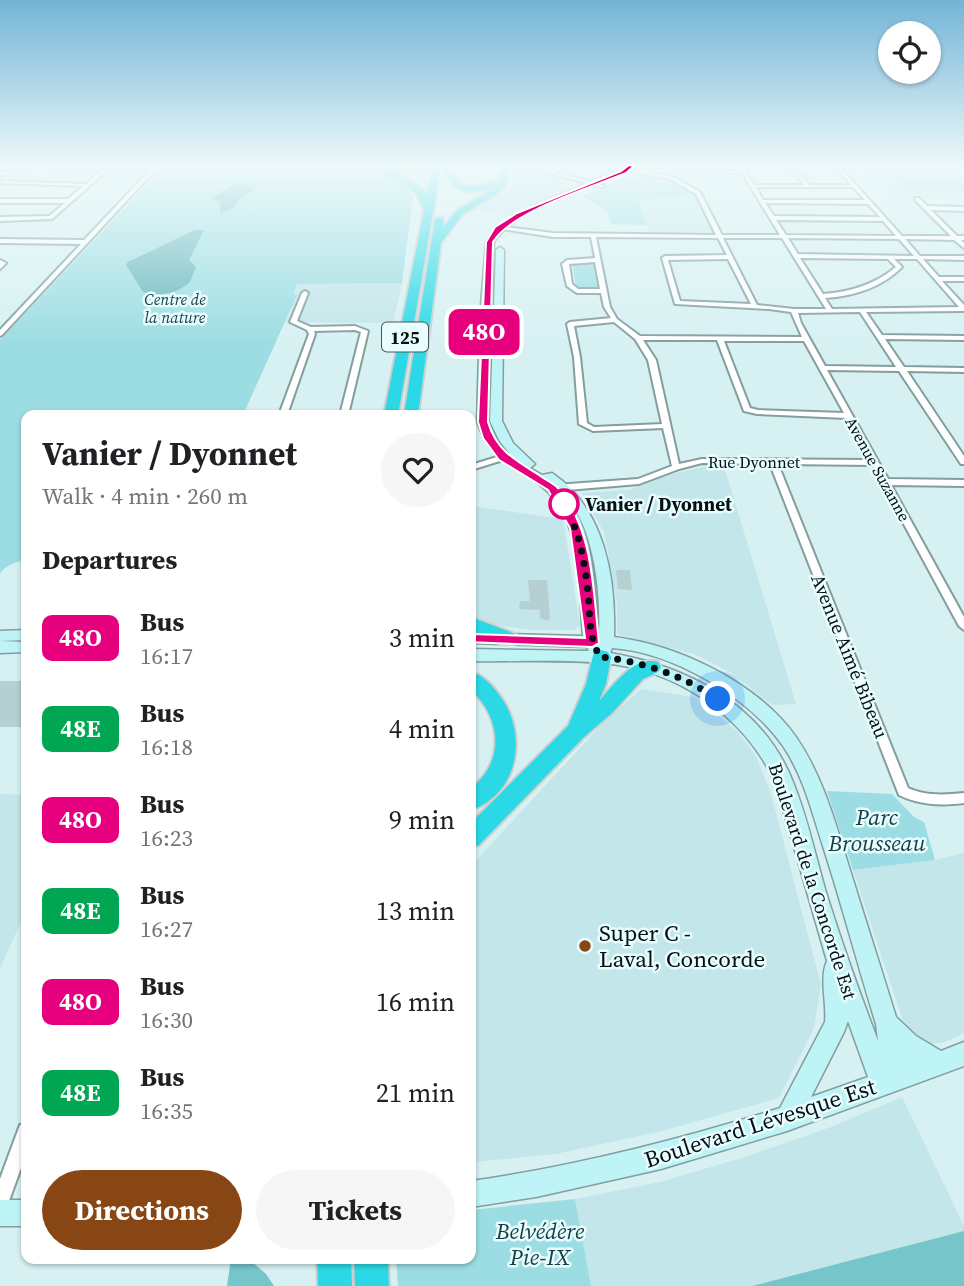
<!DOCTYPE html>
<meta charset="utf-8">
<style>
body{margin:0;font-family:"Source Serif 4",serif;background:#f6f6f6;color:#202124;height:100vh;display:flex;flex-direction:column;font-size:26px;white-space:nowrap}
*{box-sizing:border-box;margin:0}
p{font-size:23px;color:#757577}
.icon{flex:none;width:38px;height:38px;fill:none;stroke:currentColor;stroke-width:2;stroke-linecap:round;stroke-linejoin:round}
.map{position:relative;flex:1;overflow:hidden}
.drawer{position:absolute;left:21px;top:410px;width:455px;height:854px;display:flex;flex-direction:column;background:#fff;border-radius:14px;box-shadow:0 2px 5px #0004}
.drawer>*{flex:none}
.badge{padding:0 14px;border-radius:10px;font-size:24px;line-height:46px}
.fabs{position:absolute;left:878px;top:21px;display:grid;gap:14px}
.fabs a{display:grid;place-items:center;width:63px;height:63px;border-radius:50%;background:#fff;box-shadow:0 2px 5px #0004;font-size:35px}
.you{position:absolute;width:35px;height:35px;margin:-18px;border:5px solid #fff;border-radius:50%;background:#1a73e8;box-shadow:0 0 0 10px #1a73e833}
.map>.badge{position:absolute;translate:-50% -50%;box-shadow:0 0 0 4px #fff}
h2{padding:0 21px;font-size:26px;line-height:63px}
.round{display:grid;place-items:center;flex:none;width:74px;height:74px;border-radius:37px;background:#f6f6f6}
.summary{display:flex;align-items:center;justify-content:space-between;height:119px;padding:0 21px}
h1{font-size:33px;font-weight:700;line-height:52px}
.action{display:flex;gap:14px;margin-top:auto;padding:14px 21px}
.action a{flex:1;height:80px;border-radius:42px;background:#884615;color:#fff;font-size:28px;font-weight:700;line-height:80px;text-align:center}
.action a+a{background:#f6f6f6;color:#202124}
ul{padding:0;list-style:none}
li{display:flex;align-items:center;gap:21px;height:91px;padding:0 21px}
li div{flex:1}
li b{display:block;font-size:26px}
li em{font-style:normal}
li .badge{min-width:77px;font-weight:700;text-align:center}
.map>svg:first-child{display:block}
.built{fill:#c2e6e9}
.green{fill:#9bdde2}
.forest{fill:#75c5cb}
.water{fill:#65b5bc}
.building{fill:#b6d0d2}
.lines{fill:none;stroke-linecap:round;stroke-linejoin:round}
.street-casing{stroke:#849d9e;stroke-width:4}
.secondary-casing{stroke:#849d9e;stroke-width:3}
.highway-casing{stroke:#cdcfcf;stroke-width:4}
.street{fill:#fff;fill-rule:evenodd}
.secondary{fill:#bff4f7;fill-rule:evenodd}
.highway{fill:#2ad9e5;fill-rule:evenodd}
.line{fill:#e6007e;stroke:#fff;stroke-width:2}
.walk{stroke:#071011;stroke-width:7;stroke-dasharray:0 12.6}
.stop-dot{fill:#fff;stroke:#e6007e;stroke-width:3.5}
.poi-dot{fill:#884615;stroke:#e8fdff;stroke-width:2.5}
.labels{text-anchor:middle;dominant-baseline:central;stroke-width:5;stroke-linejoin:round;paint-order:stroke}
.far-park-label{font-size:16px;font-style:italic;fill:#163d40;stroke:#e8fdff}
.far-street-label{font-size:16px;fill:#071011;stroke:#e8fdff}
.shield{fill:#e8fdff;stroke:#4a5758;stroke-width:2}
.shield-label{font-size:18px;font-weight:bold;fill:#071011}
.stop-label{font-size:19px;font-weight:bold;fill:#071011;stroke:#e8fdff;text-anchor:start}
.street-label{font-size:19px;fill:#071011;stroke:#e8fdff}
.near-park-label{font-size:23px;font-style:italic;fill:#163d40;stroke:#e8fdff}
.near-poi-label{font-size:23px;fill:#071011;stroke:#e8fdff;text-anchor:start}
.near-street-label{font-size:23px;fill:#071011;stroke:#e8fdff}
</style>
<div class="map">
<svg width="964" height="1286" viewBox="0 0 964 1286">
<rect width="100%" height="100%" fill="#d7f1f3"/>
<!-- built -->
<g class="built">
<polygon points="512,166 527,166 596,184 508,216 474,208 504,192 510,185"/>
<polygon points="863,166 964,166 964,198 893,198"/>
<polygon points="699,196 721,236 650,235 638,198"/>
<polygon points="402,283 393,323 286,322 296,296 292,295 297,284"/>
<polygon points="723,463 796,704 772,705 728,671 694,654 617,634 617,604 604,532 582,493 629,490 671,474"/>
<polygon points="471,506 563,519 580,625 575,630 531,630 497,625 471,615"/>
<polygon points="641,689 694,697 737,731 756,756 771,794 821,985 814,1028 779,1098 662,1131 556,1154 475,1162 471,1159 471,866 602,724"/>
<polygon points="0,794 26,795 26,911 0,968"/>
<polygon points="964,853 964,1033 945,1042 932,1044 919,1039 903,1021 853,870 935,860"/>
<polygon points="902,1097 964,1226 964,1231 752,1286 591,1286 575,1199 660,1182 745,1157 831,1127"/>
</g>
<!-- green -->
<g class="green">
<path d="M164,166H371V169L409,190L413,197L402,283L297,284L293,295H297L243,415H26V560C17,561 4,566 0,574V340Z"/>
<polygon points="639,171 671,178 699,196 638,198 646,225 611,224 607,211 582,196"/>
<polygon points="896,177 964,177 964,190 909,190"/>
<polygon points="588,261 595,262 601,289 576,288 572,263"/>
<polygon points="827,791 892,794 914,817 924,822 935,860 853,870"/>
<polygon points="575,1199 591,1286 398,1286 396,1258 471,1258 471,1210"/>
</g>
<!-- forest -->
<g class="forest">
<polygon points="964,1231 964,1286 752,1286"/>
<polygon points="231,1259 249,1259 266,1274 274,1286 227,1286"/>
</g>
<!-- water -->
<g class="water">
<polygon points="240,182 252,187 254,191 242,196 233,208 220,213 220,203 211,198"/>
<path d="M195,230H204L189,260L196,267L190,282C178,293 158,298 143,292L126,265L128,262Z"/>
</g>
<!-- building -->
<g class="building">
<polygon points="616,570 630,570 632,590 618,589"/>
<polygon points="528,580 547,580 550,618 548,621 540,618 540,610 519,609 520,601 530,601"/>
<rect x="0" y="681" width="26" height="46"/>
</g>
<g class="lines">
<!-- street casing -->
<g class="street-casing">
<g id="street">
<polygon points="23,166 29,166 0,176 0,173"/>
<polygon points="48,166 153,168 159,166 2,335 0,336 0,330 81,244 0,243 0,239 84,240 150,170 109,169 52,219 0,221 0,217 49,216 65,203 0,203 0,199 68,199 83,186 0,183 0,181 86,184 103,169 50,167"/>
<path d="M525,166C533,166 540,170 548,170C556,171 563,166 571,166L555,172L605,186L601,187Z"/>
<path d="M738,166H742L754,185H804L790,166H794L809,185H851L835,166H839L902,236H951L915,200V198H919L927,206L964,207V211L931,210L957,236H964V240H961L964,243V248L954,240L905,239L920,256H964V260L923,259L939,277H964V281H942L964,305V311L866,312L882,335L964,336V340L885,339L904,367L964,368V372L907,371L964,456V464H961L899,371L827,370L888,479L964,480V486L891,485L964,617V630L959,626L872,465L778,464L908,788C926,796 944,795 964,793V803C940,806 920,805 899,795L770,464L702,463L679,469L639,484L555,491L551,488L555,485L638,479L672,466L663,428L593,431L579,424L574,357L567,324L570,322L611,318L604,307L601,293H577L567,286L562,264L567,260L595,258L591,237H553L495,228L498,226L553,233L716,235L696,194L669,179L627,170L629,168L673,177L700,192L722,235H780L742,173L689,171L691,170L740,171ZM756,187H853L865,200H763ZM765,203L868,204L880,217L774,216ZM776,220L883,221L896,236L786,235ZM596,237L718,238L727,255L665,256L662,258L675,304L769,309L791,312L802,337L640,336L617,319L610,307ZM723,238H782L826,309H794L757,305ZM788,238L899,239L914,256L798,254ZM800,258L888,259L896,267C874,285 850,292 823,294ZM728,259L751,304L680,301L668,260ZM894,259H917L959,307L832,309L825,298C854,296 881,288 902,267ZM595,262L600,289H578L572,284L569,264ZM860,312L896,367L825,366L801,323L798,313ZM614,322L635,339L648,360L662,424L594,427L587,423L580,357L574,326ZM643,340H717L744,411L757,414L846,418L869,460L702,459L679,464L656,360ZM724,341H804L844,413L758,410L750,408Z"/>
<polygon points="0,260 6,263 0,269"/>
<polygon points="305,291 308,293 297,321 311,327 355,326 368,331 348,415 340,415 361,332 355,330 314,331 315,334 287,415 279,415 309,334 307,330 290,322 302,293"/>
<polygon points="513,452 516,452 516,456 471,470 471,465"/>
<polygon points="26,1123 26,1154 6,1209 0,1212 0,1179 20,1125"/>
</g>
</g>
<!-- secondary casing -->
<g class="secondary-casing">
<g id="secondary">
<path d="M627,166H634L625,173C587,189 517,207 494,242L490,318L489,422L499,445L512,457L499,440L490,421L496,250L500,247L504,250L502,421L513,443L535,464L530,468L542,475L552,473C605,509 616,578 614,637C679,645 758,683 796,737C823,776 836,825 850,870C865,919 881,968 896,1017L916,1036L941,1051L964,1042V1066L787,1131L661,1169L536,1197L471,1207V1181C577,1166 678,1140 780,1108L825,1022C827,1003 819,978 827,961L775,782C743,714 676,669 601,663C558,659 514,662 471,661V649L589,651L587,647L471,643V633L583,636C578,590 584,529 548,492C519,463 494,468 477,422L480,318L486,242L494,230L525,210ZM563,494C594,524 601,592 599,633C593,587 596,530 563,494ZM612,648C672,652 748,696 783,746C802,774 811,808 821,840C841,901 857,963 876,1024L878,1041C859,991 841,941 825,889C815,854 807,816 793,782C763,705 688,666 610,653ZM848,1021L868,1077L811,1097L844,1032Z"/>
<polygon points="26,630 26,640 0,641 0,631"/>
<polygon points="0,641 26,642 26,652 0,653"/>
<rect x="0" y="1200" width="26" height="26"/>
</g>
</g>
<!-- highway casing -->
<g class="highway-casing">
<g id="highway">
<polygon points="380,166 431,166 409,173 390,168 423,189 427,196 433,166 441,166 398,415 384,415 424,210 416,193 388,176"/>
<path d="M442,166H450L460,184L474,186L499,180L500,166H508L507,183L503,190L462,215L441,243L418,415H404L435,219L443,217L444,227L456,211L497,186C470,197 452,195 442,166Z"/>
<polygon points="471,617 515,634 518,639 515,644 501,644 471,630"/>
<path d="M601,650L608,652L611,657L606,684L599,701C613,686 634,655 658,662L661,667L658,672L643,679L612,713L584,737L479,845L471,848V823L568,726L586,684L594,652Z"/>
<path d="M471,672C483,675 493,686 500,696C528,733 519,794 471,810V788C505,762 502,718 471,690Z"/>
<polygon points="317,1258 351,1258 352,1286 318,1286"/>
<polygon points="354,1258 388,1258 389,1286 355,1286"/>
</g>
</g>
<!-- street -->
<use href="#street" class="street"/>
<!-- secondary -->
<use href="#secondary" class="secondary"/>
<!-- highway -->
<use href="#highway" class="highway"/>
</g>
<!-- sky -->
<linearGradient id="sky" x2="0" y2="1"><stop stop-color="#73b4d6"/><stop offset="0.48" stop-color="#edf9fa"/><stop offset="1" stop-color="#edf9fa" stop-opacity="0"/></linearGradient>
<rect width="964" height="346" fill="url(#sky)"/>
<!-- line -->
<path class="line" d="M629,165L634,166L626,173C590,188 512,211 493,242L488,422C496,450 515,460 539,475C544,479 552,482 557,487C594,529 593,590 599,643L592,647L466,642L464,638L471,634L585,638L570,528L548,490L499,460L483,438L478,422L486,242L495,227L517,213L621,171Z"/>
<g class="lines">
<!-- walk -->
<path class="walk" d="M564,504C581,533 586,570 589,604C590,624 590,639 600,657C643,661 683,676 718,699"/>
</g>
<!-- markers -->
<circle class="stop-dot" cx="564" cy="504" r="14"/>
<circle class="poi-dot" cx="585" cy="946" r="7"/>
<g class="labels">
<!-- far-park labels -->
<g class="far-park-label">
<text x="175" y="299">Centre de<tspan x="175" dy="18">la nature</tspan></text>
</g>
<!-- far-street labels -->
<g class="far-street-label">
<text x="754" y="462">Rue Dyonnet</text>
<text transform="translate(878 469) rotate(61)">Avenue Suzanne</text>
</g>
<!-- shield labels -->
<rect class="shield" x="382" y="322.5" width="46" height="29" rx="5"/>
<g class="shield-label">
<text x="405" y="337">125</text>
</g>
<!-- stop labels -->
<g class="stop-label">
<text x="585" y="504">Vanier / Dyonnet</text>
</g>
<!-- street labels -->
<g class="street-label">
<text transform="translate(850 656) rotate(68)">Avenue Aimé Bibeau</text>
<text transform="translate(813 881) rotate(72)">Boulevard de la Concorde Est</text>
</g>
<!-- near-park labels -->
<g class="near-park-label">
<text x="877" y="817">Parc<tspan x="877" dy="26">Brousseau</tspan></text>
<text x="540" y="1231">Belvédère<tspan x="540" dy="26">Pie-IX</tspan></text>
</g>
<!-- near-poi labels -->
<g class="near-poi-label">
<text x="599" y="933">Super C -<tspan x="599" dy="26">Laval, Concorde</tspan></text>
</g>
<!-- near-street labels -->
<g class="near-street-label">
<text transform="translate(760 1123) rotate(-18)">Boulevard Lévesque Est</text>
</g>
</g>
</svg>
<div class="fabs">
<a><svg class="icon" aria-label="locate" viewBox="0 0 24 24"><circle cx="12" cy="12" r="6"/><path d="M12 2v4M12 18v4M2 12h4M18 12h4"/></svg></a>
</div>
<div class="you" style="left:718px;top:699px"></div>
<b class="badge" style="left:484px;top:332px;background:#e6007e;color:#fff">48O</b>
<section class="drawer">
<div class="summary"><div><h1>Vanier / Dyonnet</h1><p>Walk · 4 min · 260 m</p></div><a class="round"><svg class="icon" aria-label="heart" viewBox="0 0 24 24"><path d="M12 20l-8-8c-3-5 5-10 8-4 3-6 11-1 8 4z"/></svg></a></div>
<h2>Departures</h2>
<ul>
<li><span class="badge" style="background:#e6007e;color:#fff">48O</span><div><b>Bus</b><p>16:17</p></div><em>3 min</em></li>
<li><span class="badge" style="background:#00a651;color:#fff">48E</span><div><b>Bus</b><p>16:18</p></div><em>4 min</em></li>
<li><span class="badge" style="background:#e6007e;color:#fff">48O</span><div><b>Bus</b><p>16:23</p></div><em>9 min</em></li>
<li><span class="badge" style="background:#00a651;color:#fff">48E</span><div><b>Bus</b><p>16:27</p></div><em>13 min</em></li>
<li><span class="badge" style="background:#e6007e;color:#fff">48O</span><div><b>Bus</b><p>16:30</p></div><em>16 min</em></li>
<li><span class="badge" style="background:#00a651;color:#fff">48E</span><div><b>Bus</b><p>16:35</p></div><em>21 min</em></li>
</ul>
<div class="action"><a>Directions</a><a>Tickets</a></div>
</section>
</div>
